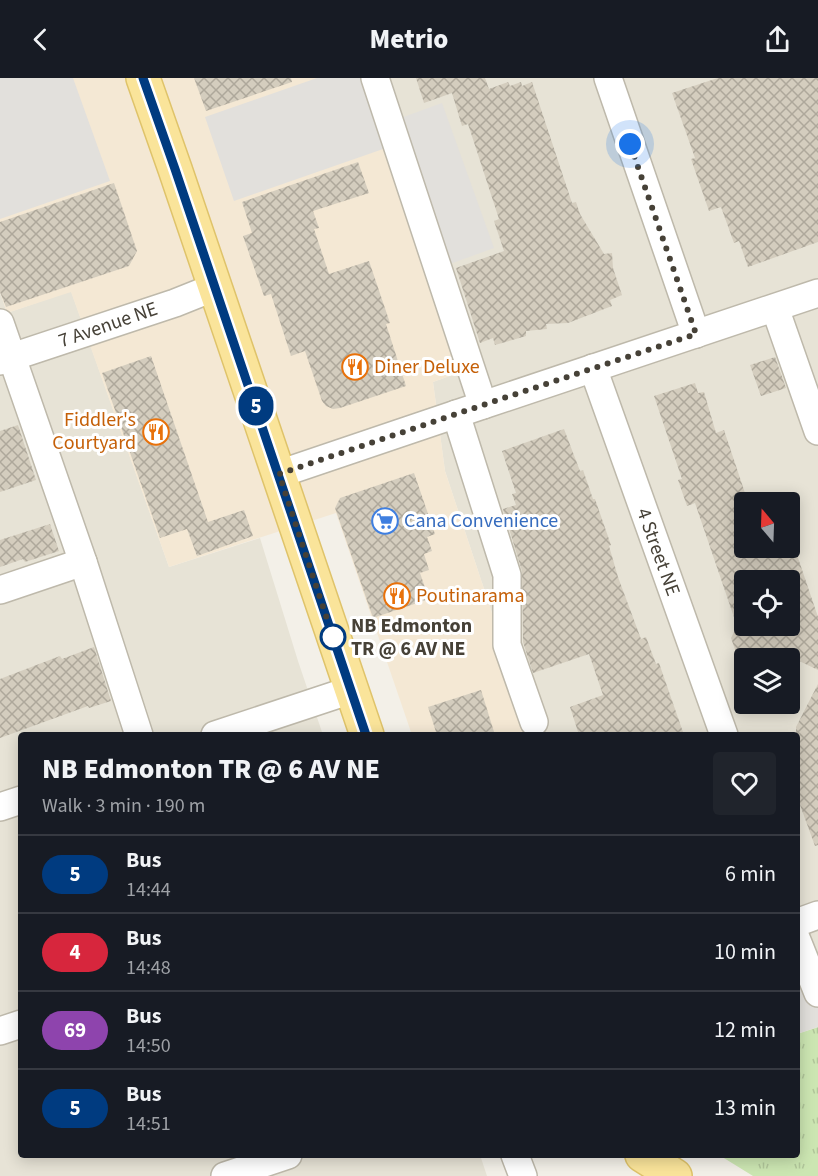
<!DOCTYPE html>
<meta charset="utf-8">
<style>
body{margin:0;font-family:"Source Sans 3",sans-serif;background:#20242c;color:#f1f3f6;height:100vh;display:flex;flex-direction:column;font-size:22px;white-space:nowrap}
*{box-sizing:border-box;margin:0}
p{font-size:20px;color:#9ea1a6}
.icon{flex:none;width:33px;height:33px;fill:none;stroke:currentColor;stroke-width:2;stroke-linecap:round;stroke-linejoin:round}
.map{position:relative;flex:1;overflow:hidden}
.details{position:absolute;left:18px;top:654px;width:782px;height:426px;display:flex;flex-direction:column;background:#171b24;border-radius:6px;box-shadow:0 3px 15px #0003}
.details>*{flex:none}
.badge{padding:0 12px;border-radius:20px;font-size:21px;line-height:39px}
.needle{width:39px;rotate:341deg}
.fabs{position:absolute;left:734px;top:414px;display:grid;gap:12px}
.fabs a{display:grid;place-items:center;width:66px;height:66px;border-radius:6px;background:#171b24;box-shadow:0 3px 15px #0003;font-size:30px}
.you{position:absolute;width:30px;height:30px;margin:-15px;border:4px solid #fff;border-radius:50%;background:#1a73e8;box-shadow:0 0 0 9px #1a73e833}
.map>.badge{position:absolute;translate:-50% -50%;box-shadow:0 0 0 3px #fff}
.round{display:grid;place-items:center;flex:none;width:63px;height:63px;border-radius:6px;background:#20242c}
.summary{display:flex;align-items:center;justify-content:space-between;height:102px;padding:0 24px}
h1{font-size:28px;font-weight:800;line-height:45px}
ul{padding:0;list-style:none}
li{display:flex;align-items:center;gap:18px;height:78px;padding:0 24px;border-top:2px solid #363941}
li div{flex:1}
li b{display:block;font-size:22px}
li em{font-style:normal}
li .badge{min-width:66px;font-weight:700;text-align:center}
header{display:flex;justify-content:space-between;align-items:center;height:78px;padding:0 24px;background:#171b24;font-size:27px;font-weight:800}
.map>svg:first-child{display:block}
.residential{fill:#e7e3d6;fill-rule:evenodd}
.commercial{fill:#f4e8d4}
.grass{fill:url(#grass-tufts)}
.parking{fill:#e2e0dc}
.building{fill:url(#building-cross-hatch);fill-rule:evenodd}
.lines{fill:none;stroke-linecap:round;stroke-linejoin:round}
.minor-casing{stroke:#beb9ab;stroke-width:30}
.major-casing{stroke:#dfc36a;stroke-width:36}
.minor{stroke:#fff;stroke-width:27}
.major{stroke:#fae49a;stroke-width:33}
.line-casing{stroke:#fff;stroke-width:14}
.line{stroke:#003b80;stroke-width:9}
.walk{stroke:#464137;stroke-width:6;stroke-dasharray:0 10.8}
.stop-dot{fill:#fff;stroke:#003b80;stroke-width:3}
.labels{text-anchor:middle;dominant-baseline:central;stroke-width:6;stroke-linejoin:round;paint-order:stroke}
.street-label{font-size:20px;fill:#464137;stroke:#fff}
.food-label{font-size:20px;fill:#c56008;stroke:#fff;text-anchor:start}
.shop-label{font-size:20px;fill:#366cbe;stroke:#fff;text-anchor:start}
.stop-label{font-size:20px;font-weight:bold;fill:#464137;stroke:#fff;text-anchor:start}
</style>
<header><svg class="icon" aria-label="back" viewBox="0 0 24 24"><path d="M15 5l-7 7 7 7"/></svg>Metrio<svg class="icon" aria-label="share" viewBox="0 0 24 24"><path d="M12 15V3M7 8l5-5 5 5M5 13v7h14v-7"/></svg></header>
<div class="map">
<svg width="818" height="1098" viewBox="0 0 818 1098">
<defs>
<pattern id="grass-tufts" width="24" height="20" patternUnits="userSpaceOnUse" patternTransform="scale(1.5)"><rect width="24" height="20" fill="#cce6b2"/><path d="M3 7l-1-3M5 7V3M7 7l1-3M15 17l-1-3M17 17v-4M19 17l1-3" fill="none" stroke="#b1c69a"/></pattern>
<pattern id="building-cross-hatch" width="8" height="8" patternUnits="userSpaceOnUse" patternTransform="scale(1.5)"><rect width="8" height="8" fill="#d4cdbe"/><path d="M0 0l8 8M0 8l8-8" fill="none" stroke="#aea89b"/></pattern>
</defs>
<rect width="100%" height="100%" fill="#f3f0e8"/>
<!-- residential -->
<g class="residential">
<path d="M387,0H818V880L797,891L796,657H529L494,541L445,393L433,304L483,286ZM744,424H789V470H744ZM744,502H789V548H744ZM744,580H789V626H744Z"/>
<polygon points="71,213 169,489 260,460 298,583 323,657 21,657 21,1077 480,1077 487,1098 0,1098 0,214 7,235"/>
</g>
<!-- commercial -->
<polygon class="commercial" points="0,0 387,0 483,286 433,304 445,393 494,541 529,657 412,657 336,435 169,489 71,214 7,235 0,214"/>
<!-- grass -->
<polygon class="grass" points="818,949 818,1098 753,1098 719,1077 796,1077 797,955 797,956"/>
<!-- parking -->
<g class="parking">
<polygon points="0,0 73,0 110,103 0,141"/>
<polygon points="317,0 362,0 386,70 234,123 205,39"/>
<polygon points="442,25 494,170 450,186 398,41"/>
<polygon points="818,887 818,949 797,956 796,894"/>
</g>
<!-- building -->
<g class="building">
<polygon points="194,0 291,0 292,4 206,33"/>
<polygon points="416,0 485,0 489,11 508,4 510,8 521,4 522,8 532,4 572,125 576,124 580,136 604,176 612,175 613,190 622,217 610,222 612,228 568,245 546,246 547,251 526,253 526,258 495,267 493,260 480,265 456,190 504,173 494,143 499,141 468,46 462,48 452,15 424,25"/>
<polygon points="718,0 818,0 818,164 748,189 739,163 734,165 721,129 709,133 691,81 695,80 672,15"/>
<polygon points="358,84 369,115 313,133 319,150 314,151 329,196 369,183 390,245 386,246 406,308 340,330 333,331 326,328 322,323 305,273 291,278 271,216 264,218 243,158 252,155 242,124"/>
<polygon points="114,105 137,173 129,188 6,229 0,214 0,144"/>
<polygon points="151,278 208,444 244,432 253,458 197,478 187,451 160,460 102,295"/>
<polygon points="775,279 786,310 761,318 750,287"/>
<path d="M695,305L698,315L704,314L716,355L724,352L748,424H744V470H789V466L793,465L818,539V592L793,580H738L731,560L737,548L695,425L687,428L678,402L682,401L654,318ZM744,502H789V548H744Z"/>
<polygon points="18,347 36,402 0,414 0,353"/>
<polygon points="564,351 580,393 583,392 593,421 595,421 611,467 609,468 618,499 641,561 646,559 656,586 659,585 684,657 579,657 570,629 603,617 589,576 533,595 523,564 522,493 503,431 516,427 512,416 516,415 502,373"/>
<polygon points="414,395 435,456 427,459 432,473 424,476 429,492 420,495 429,521 373,540 335,430 340,420"/>
<polygon points="50,446 59,473 25,484 23,481 0,489 0,462"/>
<polygon points="94,569 111,623 89,630 88,628 0,660 0,601 60,578 62,581"/>
<polygon points="818,606 818,767 815,768 796,716 796,649"/>
<polygon points="481,612 495,657 437,657 428,629"/>
</g>
<g class="lines">
<!-- minor casing -->
<g class="minor-casing">
<g id="minor">
<polyline points="375,0 483,327"/>
<polyline points="608,0 696,256"/>
<polyline points="775,230 818,353"/>
<polyline points="0,245 83,484 139,657"/>
<polyline points="0,283 175,225 215,209"/>
<polyline points="593,290 724,657"/>
<polyline points="456,336 507,497 507,567 534,644"/>
<polyline points="279,396 483,327 818,215"/>
<polyline points="0,512 83,484"/>
<polyline points="215,657 351,612"/>
<polyline points="0,729 21,722"/>
<polyline points="796,845 818,837"/>
<polyline points="796,860 818,915"/>
<polyline points="0,953 21,946"/>
<polyline points="515,1077 523,1098"/>
<polyline points="225,1098 288,1077"/>
</g>
</g>
<!-- major casing -->
<g class="major-casing">
<g id="major">
<polyline points="143,0 175,91 367,657"/>
<polyline points="642,1077 675,1098"/>
</g>
</g>
<!-- minor -->
<use href="#minor" class="minor"/>
<!-- major -->
<use href="#major" class="major"/>
</g>
<g class="lines">
<!-- line casing -->
<g class="line-casing">
<polyline id="line" points="143,0 175,91 366,657"/>
</g>
<!-- line -->
<use href="#line" class="line"/>
<!-- walk -->
<polyline class="walk" points="333,559 279,396 483,327 696,256 630,66"/>
</g>
<!-- icons -->
<defs>
<g id="restaurant-ring" transform="scale(1.35)"><circle r="9.5" fill="#fff" stroke="#e8710a" stroke-width="1.5"/><path d="M-5-6h1v4h1v-4h1v4h1v-4h1v5L-1.5 .5V6h-2V.5L-5-1ZM5-6V6H3V1.5H1.5Q1.5-4 5-6Z" fill="#e8710a"/></g>
<g id="supermarket-ring" transform="scale(1.35)"><circle r="9.5" fill="#fff" stroke="#3f7fe0" stroke-width="1.5"/><path d="M-6-5.5h2.5l.6 2H6L4.5 2H-2.5L-4.4-4H-6ZM-1.5 3.2a1.3 1.3 0 1 0 .1 0ZM3 3.2a1.3 1.3 0 1 0 .1 0Z" fill="#3f7fe0"/></g>
</defs>
<g fill-rule="evenodd">
<use href="#restaurant-ring" x="355" y="289"/>
<use href="#restaurant-ring" x="156" y="354"/>
<use href="#supermarket-ring" x="385" y="443"/>
<use href="#restaurant-ring" x="397" y="518"/>
</g>
<!-- markers -->
<circle class="stop-dot" cx="333" cy="559" r="12"/>
<g class="labels">
<!-- street labels -->
<g class="street-label">
<text transform="translate(108 247) rotate(-19)">7 Avenue NE</text>
<text transform="translate(658 474) rotate(70)">4 Street NE</text>
</g>
<!-- food labels -->
<g class="food-label">
<text x="374" y="289">Diner Deluxe</text>
<text x="136" y="342" text-anchor="end">Fiddler's<tspan x="136" dy="23">Courtyard</tspan></text>
<text x="416" y="518">Poutinarama</text>
</g>
<!-- shop labels -->
<g class="shop-label">
<text x="404" y="443">Cana Convenience</text>
</g>
<!-- stop labels -->
<g class="stop-label">
<text x="351" y="548">NB Edmonton<tspan x="351" dy="23">TR @ 6 AV NE</tspan></text>
</g>
</g>
</svg>
<div class="fabs">
<a><svg class="needle" viewBox="-14 -14 28 28"><path d="M0-13l5 13h-10z" fill="#e53935"/><path d="M0 13l5-13h-10z" fill="#9ea1a6"/></svg></a>
<a><svg class="icon" aria-label="locate" viewBox="0 0 24 24"><circle cx="12" cy="12" r="6"/><path d="M12 2v4M12 18v4M2 12h4M18 12h4"/></svg></a>
<a><svg class="icon" aria-label="layers" viewBox="0 0 24 24"><path d="M12 4l9 5-9 5-9-5zM3 14l9 5 9-5"/></svg></a>
</div>
<div class="you" style="left:630px;top:66px"></div>
<b class="badge" style="left:256px;top:328px;background:#003b80;color:#fff">5</b>
<section class="details">
<div class="summary"><div><h1>NB Edmonton TR @ 6 AV NE</h1><p>Walk · 3 min · 190 m</p></div><a class="round"><svg class="icon" aria-label="heart" viewBox="0 0 24 24"><path d="M12 20l-8-8c-3-5 5-10 8-4 3-6 11-1 8 4z"/></svg></a></div>
<ul>
<li><span class="badge" style="background:#003b80;color:#fff">5</span><div><b>Bus</b><p>14:44</p></div><em>6 min</em></li>
<li><span class="badge" style="background:#d7263d;color:#fff">4</span><div><b>Bus</b><p>14:48</p></div><em>10 min</em></li>
<li><span class="badge" style="background:#8e44ad;color:#fff">69</span><div><b>Bus</b><p>14:50</p></div><em>12 min</em></li>
<li><span class="badge" style="background:#003b80;color:#fff">5</span><div><b>Bus</b><p>14:51</p></div><em>13 min</em></li>
</ul>
</section>
</div>
